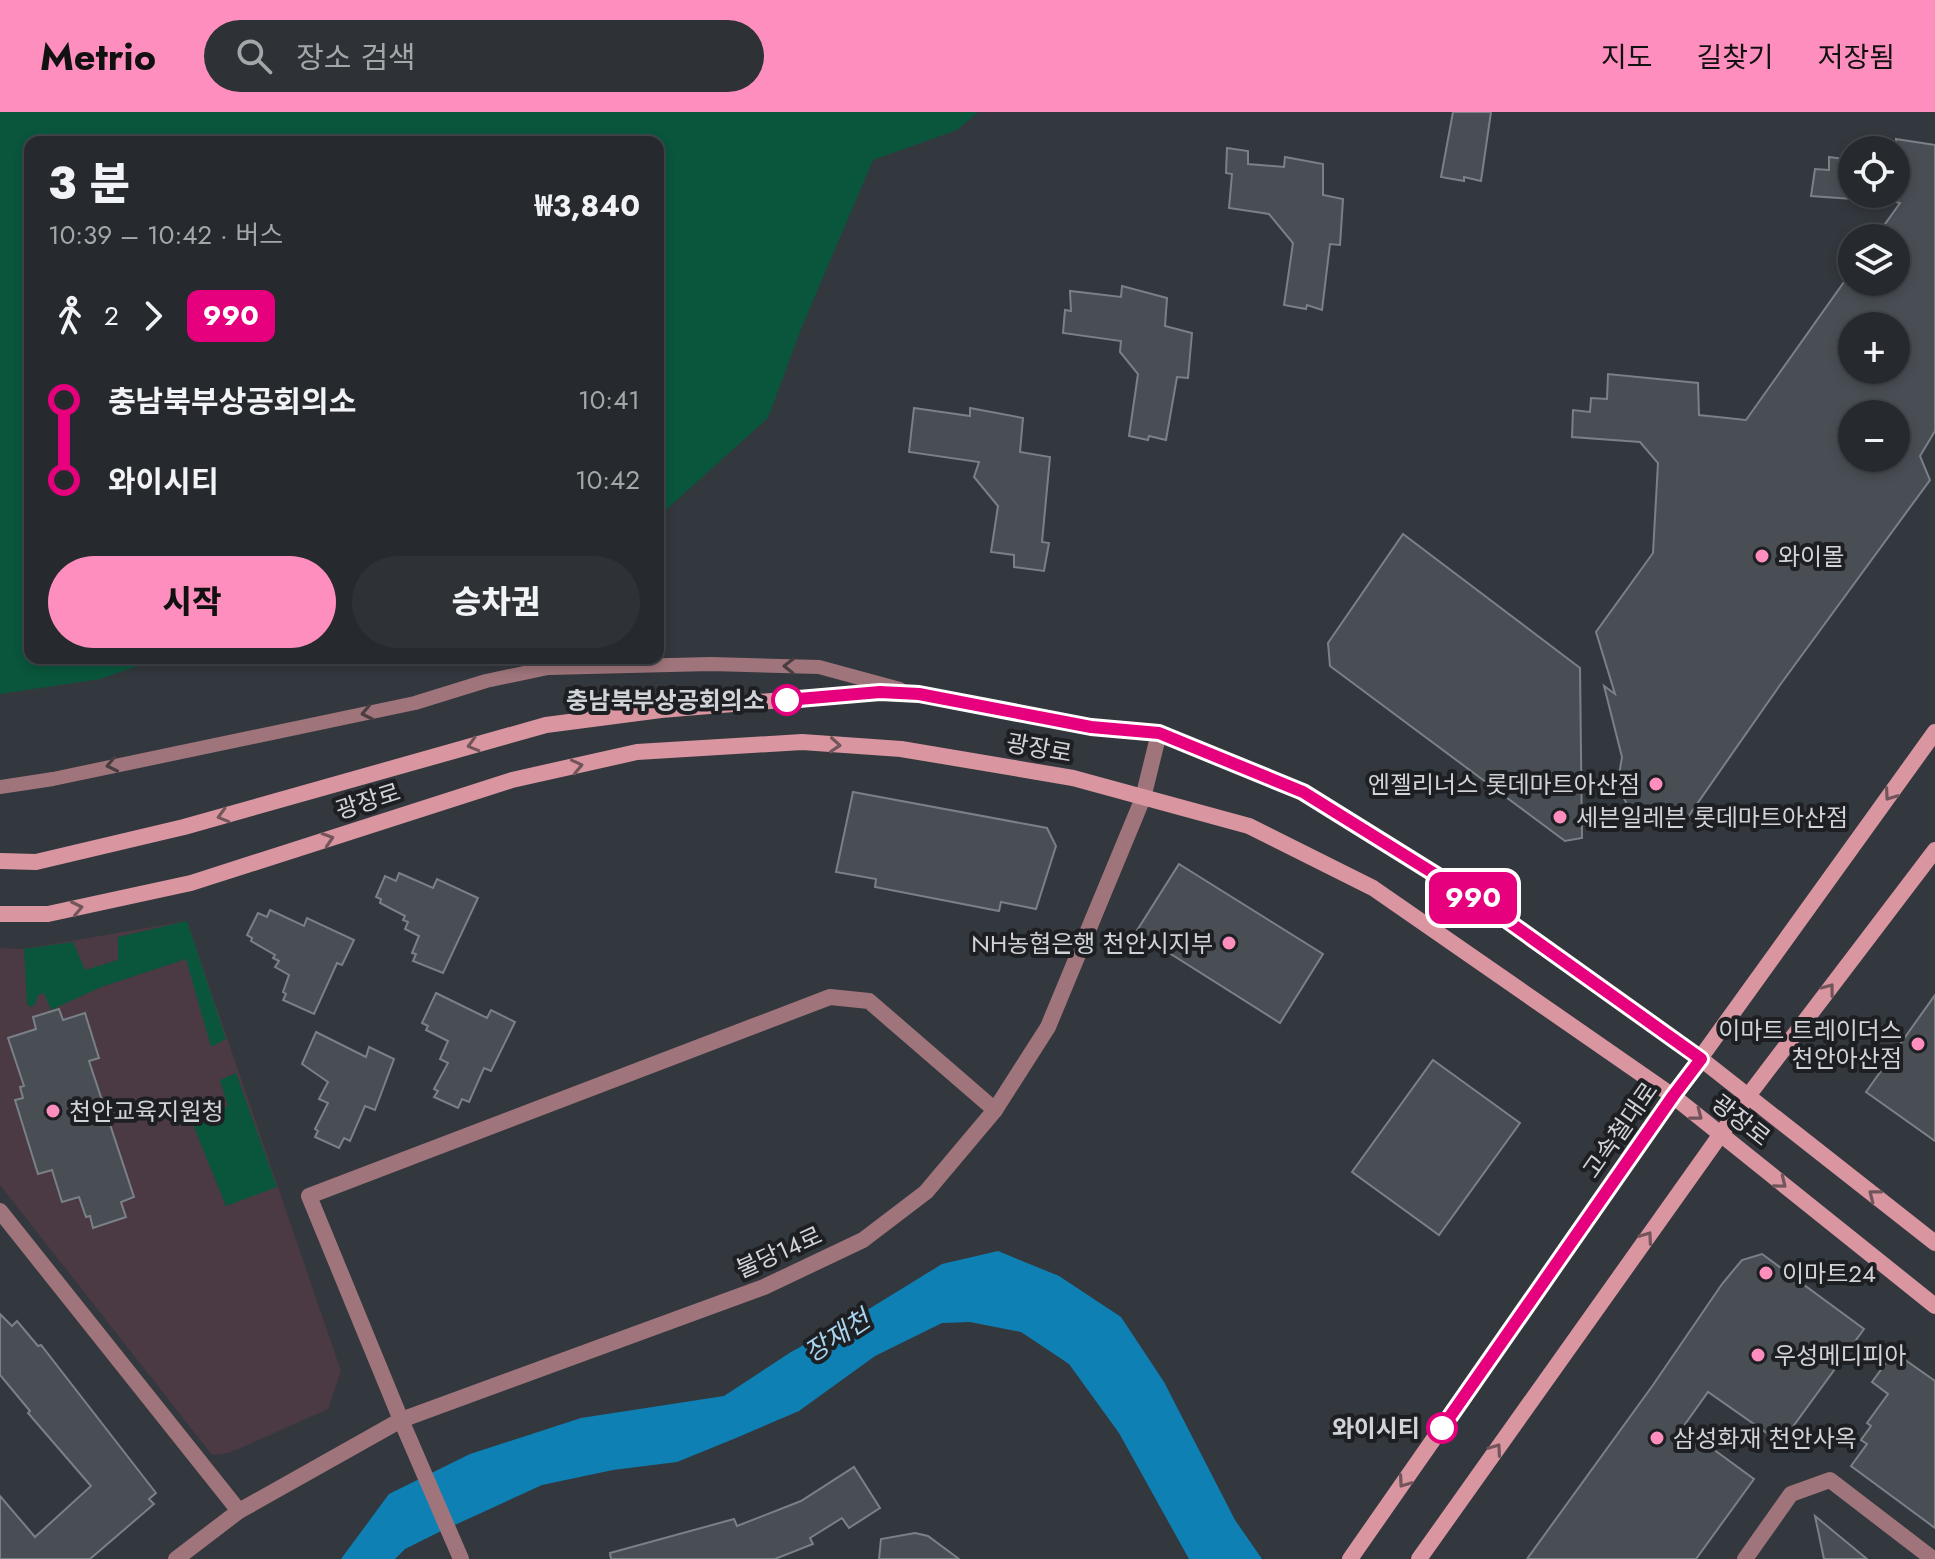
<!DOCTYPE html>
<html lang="ko">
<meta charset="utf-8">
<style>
body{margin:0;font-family:Jost,"Noto Sans KR",sans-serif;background:#2e3236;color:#f1f3f6;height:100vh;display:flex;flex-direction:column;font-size:30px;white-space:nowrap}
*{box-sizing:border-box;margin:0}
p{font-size:26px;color:#a4a7aa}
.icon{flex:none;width:44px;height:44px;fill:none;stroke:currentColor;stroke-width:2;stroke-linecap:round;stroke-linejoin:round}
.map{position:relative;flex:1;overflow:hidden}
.panel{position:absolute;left:24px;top:24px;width:640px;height:528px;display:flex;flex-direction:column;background:#262a2e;border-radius:16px;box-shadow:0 4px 12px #0003,0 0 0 2px #42464a}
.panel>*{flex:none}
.badge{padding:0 16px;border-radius:12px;font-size:28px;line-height:52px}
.fabs{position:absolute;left:1838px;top:24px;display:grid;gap:16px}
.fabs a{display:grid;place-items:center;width:72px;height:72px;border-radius:50%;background:#262a2e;box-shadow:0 4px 12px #0003,0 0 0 2px #42464a;font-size:40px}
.map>.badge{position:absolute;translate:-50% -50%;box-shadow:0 0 0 4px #fff}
.legs{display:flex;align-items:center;gap:12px;height:88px;padding:0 24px;font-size:26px}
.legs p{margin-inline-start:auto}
.head{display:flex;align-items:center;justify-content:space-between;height:136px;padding:0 24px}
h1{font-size:44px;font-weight:800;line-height:60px}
.primary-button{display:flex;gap:16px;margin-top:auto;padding:16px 24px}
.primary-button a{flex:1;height:92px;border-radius:48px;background:#fe8ebd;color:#111;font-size:32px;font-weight:800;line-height:92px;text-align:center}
.primary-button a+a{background:#2e3236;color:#f1f3f6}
ul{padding:0 24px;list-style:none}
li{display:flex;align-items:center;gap:28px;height:80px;font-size:30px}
li i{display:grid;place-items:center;width:12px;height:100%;margin:0 10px;background:currentColor}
li i::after{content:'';width:20px;height:20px;margin:-10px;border:6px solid;border-radius:50%;background:#262a2e}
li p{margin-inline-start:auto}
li:first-child i{background:linear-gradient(#0000 50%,currentColor 0)}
li:last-child i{background:linear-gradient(currentColor 50%,#0000 0)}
header{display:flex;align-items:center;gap:48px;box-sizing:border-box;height:112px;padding:0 40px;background:#fe8ebd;color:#111}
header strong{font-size:38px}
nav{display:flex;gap:44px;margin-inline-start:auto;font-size:28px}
.search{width:560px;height:72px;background:#2e3236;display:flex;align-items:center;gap:20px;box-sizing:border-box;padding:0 28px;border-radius:44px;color:#a4a7aa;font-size:30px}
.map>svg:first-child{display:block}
.commercial{fill:#4b3943}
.green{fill:#09563c}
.water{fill:#0e80b3}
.building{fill:#494e55;stroke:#7a8087;stroke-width:2;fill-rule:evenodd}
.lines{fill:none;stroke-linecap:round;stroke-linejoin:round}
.service{stroke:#9f757b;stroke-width:14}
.minor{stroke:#9f757b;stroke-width:16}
.tertiary{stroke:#9f757b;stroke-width:16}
.secondary{stroke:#d996a1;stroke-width:16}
.oneway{stroke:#4a3d41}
.oneway2{stroke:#72555b}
.line-1-casing{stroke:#fff;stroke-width:18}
.line-1{stroke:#e6007e;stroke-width:12}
.poi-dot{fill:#fe8ebd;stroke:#1d1f22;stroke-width:3}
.stop-1-dot{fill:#fff;stroke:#e6007e;stroke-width:4}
.labels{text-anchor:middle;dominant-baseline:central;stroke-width:8;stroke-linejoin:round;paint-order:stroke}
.poi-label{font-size:24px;fill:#d0d3d7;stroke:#1d1f22;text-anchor:start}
.stop-label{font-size:24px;font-weight:bold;fill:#d0d3d7;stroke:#1d1f22;text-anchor:end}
.street-label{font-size:24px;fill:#d0d3d7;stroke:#1d1f22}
.water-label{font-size:26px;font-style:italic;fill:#a8d4ef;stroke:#1d1f22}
</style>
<header>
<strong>Metrio</strong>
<div class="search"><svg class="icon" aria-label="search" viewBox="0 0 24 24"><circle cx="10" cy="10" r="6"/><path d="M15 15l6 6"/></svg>장소 검색</div>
<nav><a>지도</a><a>길찾기</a><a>저장됨</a></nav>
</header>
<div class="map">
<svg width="1935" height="1447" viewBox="0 0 1935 1447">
<rect width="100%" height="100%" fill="#33383e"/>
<!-- commercial -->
<polygon class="commercial" points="187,809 341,1259 328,1297 229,1341 212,1343 0,1073 0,836 24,837"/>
<!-- green -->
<g class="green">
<polygon points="0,0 978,0 957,18 873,48 801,217 768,306 658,405 658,30 30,30 30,546 161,546 100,567 0,582"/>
<polygon points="187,809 226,927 211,935 186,847 101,875 51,898 44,881 38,883 35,892 31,895 27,892 24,837 73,830 85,858 118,848 118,825"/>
<polygon points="236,961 277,1075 226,1094 191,1008 228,994 220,968"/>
</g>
<!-- water -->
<polygon class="water" points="998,1139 1059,1164 1121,1205 1164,1270 1235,1408 1262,1447 1189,1447 1119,1321 1069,1252 1021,1220 970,1210 942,1211 875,1244 799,1299 736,1326 677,1350 613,1358 542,1373 435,1422 405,1437 395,1447 341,1447 389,1382 470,1342 581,1306 724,1284 791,1240 864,1200 942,1152"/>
<!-- building -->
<g class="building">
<polygon points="1453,0 1491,0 1481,69 1464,65 1464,69 1441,65"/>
<path d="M1896,27L1935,33V319L1920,344L1930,368L1780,573L1683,712L1655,717L1651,709L1636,703L1630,697L1620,680L1618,669L1622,645L1604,574L1615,582L1596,520L1653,441L1658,351L1640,330L1572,325L1573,298L1590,300L1591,286L1607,287L1608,262L1698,271L1699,303L1746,308L1844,170H1896V126H1875L1900,91L1896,90ZM1852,214H1896V258H1852ZM1852,302H1896V346H1852Z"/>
<polygon points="1227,36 1248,39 1248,52 1284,55 1285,45 1323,52 1323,83 1343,87 1340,133 1330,132 1322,198 1307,193 1306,197 1284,193 1293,131 1269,102 1229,96 1232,62 1226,61"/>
<polygon points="1829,45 1852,48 1852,87 1811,84 1815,57 1829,58"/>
<polygon points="1122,174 1167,186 1165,214 1192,221 1188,266 1177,265 1166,328 1149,324 1148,328 1129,324 1138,262 1120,240 1121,229 1063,221 1065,198 1071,199 1070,179 1121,185"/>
<polygon points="914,296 970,304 970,296 1023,306 1020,340 1050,345 1042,430 1049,431 1044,459 1014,455 1014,443 991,440 998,394 974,365 979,350 909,340"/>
<polygon points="1403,422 1580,556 1582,726 1565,729 1330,554 1328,531"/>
<polygon points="853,680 1047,716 1056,734 1036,797 1001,790 999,799 875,775 876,767 836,760"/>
<polygon points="1179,752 1323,842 1280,911 1136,820"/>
<polygon points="399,761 433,776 437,767 478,786 443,861 413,849 416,842 412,841 419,824 405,817 408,810 403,808 405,804 380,791 381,787 376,785 385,764 396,769"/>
<polygon points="270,798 304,814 307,806 354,828 342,853 337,851 314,902 283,888 286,882 283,880 289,863 275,855 279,849 273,846 275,843 251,829 252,826 247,823 258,801 267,805"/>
<polygon points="436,881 487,906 491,898 515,910 491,959 484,956 469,990 462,987 458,996 434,985 438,979 434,977 448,951 440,947 448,929 426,918 428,914 422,911"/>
<polygon points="1935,883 1935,1029 1866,980"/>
<polygon points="59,897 63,908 85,901 99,946 89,949 134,1085 121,1090 126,1105 93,1116 90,1104 86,1105 79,1085 62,1090 52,1058 38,1062 15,988 23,986 20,975 24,974 8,926 36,917 33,905"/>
<polygon points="316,920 366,945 369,935 394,947 375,998 365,994 350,1029 344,1026 339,1036 315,1025 318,1019 315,1017 328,991 319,987 328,970 302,952"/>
<polygon points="1433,948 1520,1011 1439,1123 1352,1060"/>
<polygon points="1762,1142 1864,1217 1781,1331 1708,1280 1683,1315 1754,1367 1696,1447 1527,1447 1653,1273 1722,1172 1742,1148"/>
<polygon points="0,1202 12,1214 17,1209 38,1234 41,1233 156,1381 149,1387 154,1392 90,1447 0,1447 0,1384 35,1425 91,1374 28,1301 30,1299 0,1263"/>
<polygon points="1894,1240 1935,1269 1935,1416 1851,1354 1867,1332 1861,1328 1871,1314 1867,1311 1888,1282 1872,1270"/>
<polygon points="854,1355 880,1396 849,1416 842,1406 810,1426 813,1432 775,1447 611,1447 610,1441 734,1407 737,1414 801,1389"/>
<polygon points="1815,1404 1867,1447 1824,1447"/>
<polygon points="915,1421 928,1424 959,1447 879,1447 881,1427"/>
</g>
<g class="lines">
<!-- service -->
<polyline class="service" points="0,675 53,667 415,591 486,569 548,556 711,552 819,555 900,577"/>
<!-- minor -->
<g class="minor">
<polyline points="0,1099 239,1399"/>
<polyline points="401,1308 309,1084 830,885 869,889 995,998"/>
<polyline points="1745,1447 1791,1382 1830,1368 1933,1447"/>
</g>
<!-- tertiary -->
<g class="tertiary">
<polyline points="401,1308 461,1447"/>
<polyline points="176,1447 239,1399 401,1308 764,1175 863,1128 926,1080 995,998 1048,915 1143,686 1159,621"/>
</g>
<!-- secondary -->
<g class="secondary">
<polyline points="0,749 36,750 184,715 546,613 661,598 880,580 919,582 1091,615 1159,621 1303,680 1491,797 1701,947 1935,1131"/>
<polyline points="0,802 48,802 191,771 512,668 637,640 802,630 901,637 1073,666 1249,714 1373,776 1673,984 1935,1194"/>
<polyline points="1350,1447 1673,984 1935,620"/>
<polyline points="1419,1447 1748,984 1935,738"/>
</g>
</g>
<!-- one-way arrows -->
<defs><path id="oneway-chevron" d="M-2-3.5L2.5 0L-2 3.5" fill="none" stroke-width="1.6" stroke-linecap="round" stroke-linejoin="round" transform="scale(2)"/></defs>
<g class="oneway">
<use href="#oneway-chevron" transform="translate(789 554) rotate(-179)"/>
<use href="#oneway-chevron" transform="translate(367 601) rotate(168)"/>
<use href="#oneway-chevron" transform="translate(112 653) rotate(168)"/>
</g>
<g class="oneway2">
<use href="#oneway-chevron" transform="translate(473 633) rotate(164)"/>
<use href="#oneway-chevron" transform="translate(835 633) rotate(4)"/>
<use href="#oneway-chevron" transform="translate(577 654) rotate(-13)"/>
<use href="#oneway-chevron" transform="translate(1890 683) rotate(125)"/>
<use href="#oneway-chevron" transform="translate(223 704) rotate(164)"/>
<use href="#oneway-chevron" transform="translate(328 727) rotate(-18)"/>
<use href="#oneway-chevron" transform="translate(77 796) rotate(-12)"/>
<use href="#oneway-chevron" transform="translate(1829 877) rotate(-53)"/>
<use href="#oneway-chevron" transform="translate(1697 1003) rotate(38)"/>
<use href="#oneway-chevron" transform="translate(1781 1071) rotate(39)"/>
<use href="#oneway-chevron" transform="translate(1874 1083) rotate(-142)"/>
<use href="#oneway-chevron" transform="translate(1647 1125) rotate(-55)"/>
<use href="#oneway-chevron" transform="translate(1496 1337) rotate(-55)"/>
<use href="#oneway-chevron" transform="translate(1404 1370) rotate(125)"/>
</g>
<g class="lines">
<!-- line-1 casing -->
<g class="line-1-casing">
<polyline id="line-1" points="787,588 880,580 919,582 1091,615 1159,621 1303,680 1491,797 1701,947 1673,984 1442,1316"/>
</g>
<!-- line-1 -->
<use href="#line-1" class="line-1"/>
</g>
<!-- markers -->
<g class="poi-dot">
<circle cx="1762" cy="444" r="8"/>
<circle cx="1656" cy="672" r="8"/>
<circle cx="1560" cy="705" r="8"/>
<circle cx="1229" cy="831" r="8"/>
<circle cx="1918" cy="932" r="8"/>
<circle cx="53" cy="999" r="8"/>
<circle cx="1766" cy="1161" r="8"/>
<circle cx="1758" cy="1243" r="8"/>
<circle cx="1657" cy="1326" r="8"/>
</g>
<g class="stop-1-dot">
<circle cx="787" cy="588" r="14"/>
<circle cx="1442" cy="1316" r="14"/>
</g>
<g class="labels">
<!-- poi labels -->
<g class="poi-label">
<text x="1778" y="444">와이몰</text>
<text x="1640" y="672" text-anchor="end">엔젤리너스 롯데마트아산점</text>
<text x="1576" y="705">세븐일레븐 롯데마트아산점</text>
<text x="1213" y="831" text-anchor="end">NH농협은행 천안시지부</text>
<text x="1902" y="918" text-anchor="end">이마트 트레이더스<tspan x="1902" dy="28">천안아산점</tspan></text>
<text x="69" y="999">천안교육지원청</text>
<text x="1782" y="1161">이마트24</text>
<text x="1774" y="1243">우성메디피아</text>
<text x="1673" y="1326">삼성화재 천안사옥</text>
</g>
<!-- stop labels -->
<g class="stop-label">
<text x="765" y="588">충남북부상공회의소</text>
<text x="1420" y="1316">와이시티</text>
</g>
<!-- street labels -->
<g class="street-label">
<text transform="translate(1039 636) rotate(10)">광장로</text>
<text transform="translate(368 689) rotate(-18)">광장로</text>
<text transform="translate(1741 1008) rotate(38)">광장로</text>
<text transform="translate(1620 1018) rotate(-55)">고속철대로</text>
<text transform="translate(779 1140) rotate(-24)">불당14로</text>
</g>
<!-- water labels -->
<g class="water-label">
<text transform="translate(837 1224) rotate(-33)">장재천</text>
</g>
</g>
</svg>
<div class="fabs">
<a><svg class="icon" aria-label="locate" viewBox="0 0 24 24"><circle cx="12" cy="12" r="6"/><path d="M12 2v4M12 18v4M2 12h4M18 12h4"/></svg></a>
<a><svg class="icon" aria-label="layers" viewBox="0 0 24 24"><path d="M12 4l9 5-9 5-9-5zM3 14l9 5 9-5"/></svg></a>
<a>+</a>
<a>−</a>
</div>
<b class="badge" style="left:1473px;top:786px;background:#e6007e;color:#fff">990</b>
<section class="panel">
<div class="head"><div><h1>3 분</h1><p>10:39 – 10:42 · 버스</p></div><b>₩3,840</b></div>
<div class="legs"><svg class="icon" aria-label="walk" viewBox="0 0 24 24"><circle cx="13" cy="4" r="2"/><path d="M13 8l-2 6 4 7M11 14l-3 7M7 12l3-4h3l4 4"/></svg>2<svg class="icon" aria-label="forward" viewBox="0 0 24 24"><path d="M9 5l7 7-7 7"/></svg><b class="badge" style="background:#e6007e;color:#fff">990</b></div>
<ul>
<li><i style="color:#e6007e"></i><b>충남북부상공회의소</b><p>10:41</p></li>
<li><i style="color:#e6007e"></i><b>와이시티</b><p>10:42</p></li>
</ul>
<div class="primary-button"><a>시작</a><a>승차권</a></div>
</section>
</div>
